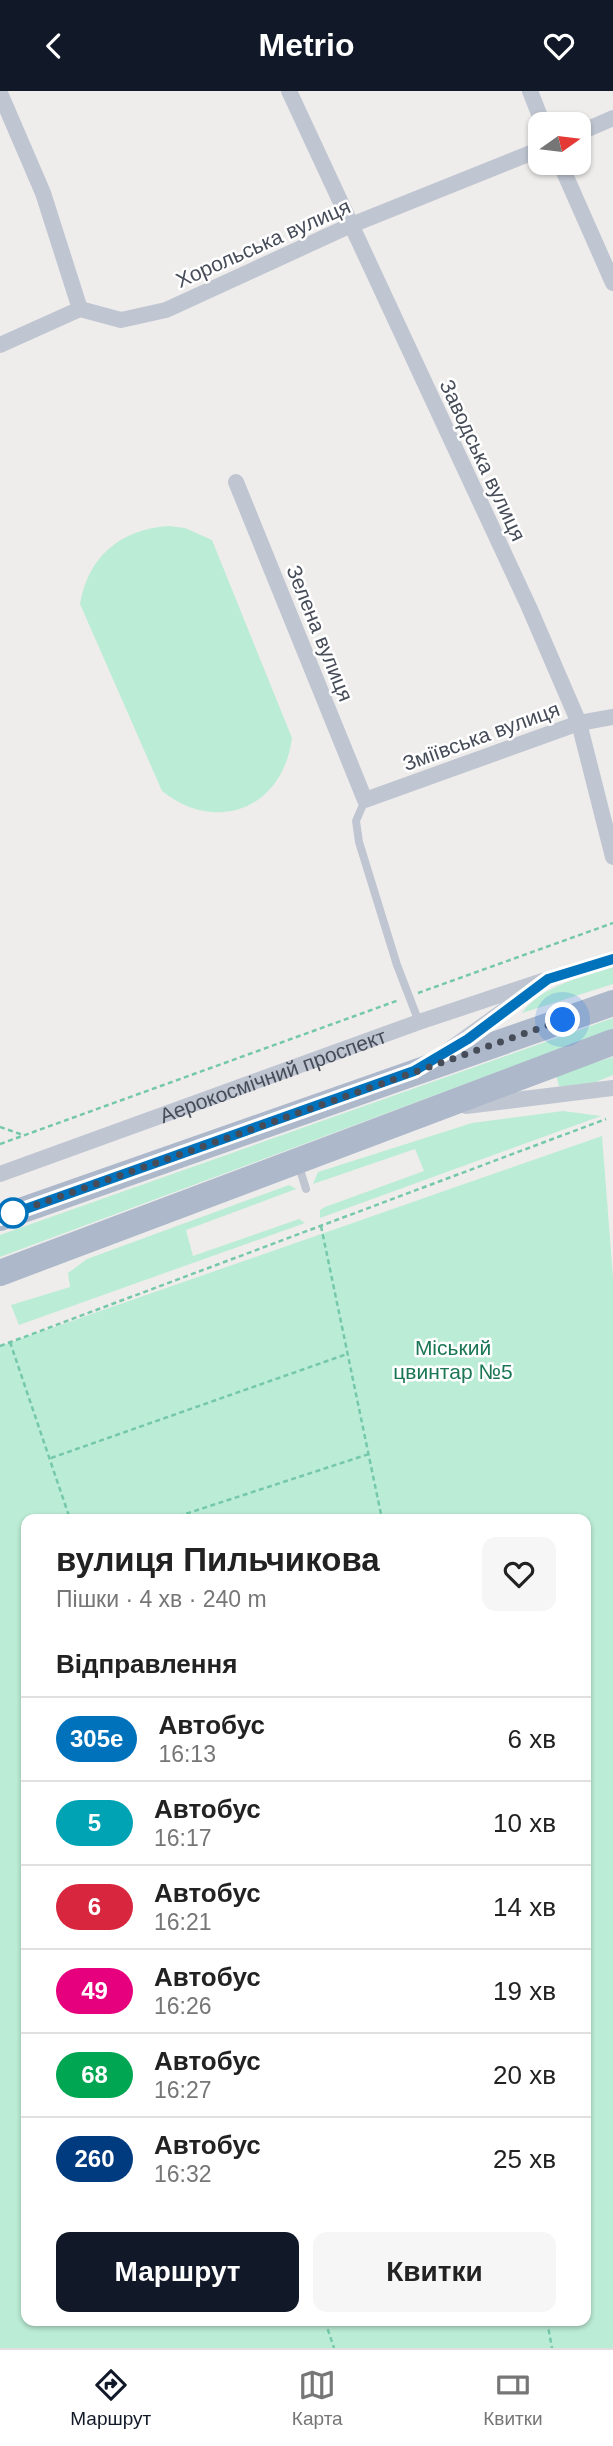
<!DOCTYPE html>
<html lang="uk">
<meta charset="utf-8">
<style>
body{margin:0;font-family:Helvetica,sans-serif;background:#f6f6f6;color:#222;height:100vh;display:flex;flex-direction:column;font-size:26px;white-space:nowrap}
*{box-sizing:border-box;margin:0}
p{font-size:23px;color:#767676}
.icon{flex:none;width:38px;height:38px;fill:none;stroke:currentColor;stroke-width:2;stroke-linecap:round;stroke-linejoin:round}
.map{position:relative;flex:1;overflow:hidden}
.side{position:absolute;left:21px;top:1423px;width:570px;height:812px;display:flex;flex-direction:column;background:#fff;border-radius:14px;box-shadow:0 2px 5px #0004}
.side>*{flex:none}
.badge{padding:0 14px;border-radius:23px;font-size:24px;line-height:46px}
.needle{width:46px;rotate:76deg}
.fabs{position:absolute;left:528px;top:21px;display:grid;gap:14px}
.fabs a{display:grid;place-items:center;width:63px;height:63px;border-radius:14px;background:#fff;box-shadow:0 2px 5px #0004;font-size:35px}
.you{position:absolute;width:35px;height:35px;margin:-18px;border:5px solid #fff;border-radius:50%;background:#1a73e8;box-shadow:0 0 0 10px #1a73e833}
.map>.badge{position:absolute;translate:-50% -50%;box-shadow:0 0 0 4px #fff}
h2{padding:0 35px;font-size:26px;line-height:63px}
.round{display:grid;place-items:center;flex:none;width:74px;height:74px;border-radius:14px;background:#f6f6f6}
.headline{display:flex;align-items:center;justify-content:space-between;height:119px;padding:0 35px}
h1{font-size:33px;font-weight:700;line-height:52px}
.cta{display:flex;gap:14px;margin-top:auto;padding:14px 35px}
.cta a{flex:1;height:80px;border-radius:14px;background:#111827;color:#fff;font-size:28px;font-weight:700;line-height:80px;text-align:center}
.cta a+a{background:#f6f6f6;color:#222}
ul{padding:0;list-style:none}
li{display:flex;align-items:center;gap:21px;height:84px;padding:0 35px;border-top:2px solid #e0e0e0}
li div{flex:1}
li b{display:block;font-size:26px}
li em{font-style:normal}
li .badge{min-width:77px;font-weight:700;text-align:center}
header{display:flex;justify-content:space-between;align-items:center;height:91px;padding:0 35px;background:#111827;color:#fff;font-size:32px;font-weight:700}
.tab-bar{display:flex;justify-content:space-around;align-items:center;height:98px;border-top:2px solid #e0e0e0;background:#fff;font-size:19px;color:#767676}
.tab-bar a{display:grid;justify-items:center;gap:4px}
.tab-bar .current{color:#111827}
.map>svg:first-child{display:block}
.green{fill:#bbecd5;fill-rule:evenodd}
.lines{fill:none;stroke-linecap:round;stroke-linejoin:round}
.path{stroke:#75c8ab;stroke-width:2.5;stroke-dasharray:5 3.5;stroke-linecap:butt}
.lane{stroke:#c0c6d1;stroke-width:8}
.street{stroke:#c0c6d1;stroke-width:16}
.primary{stroke:#adb8cb;stroke-width:26}
.line-casing{stroke:#fff;stroke-width:16}
.line{stroke:#0072bc;stroke-width:10}
.walk{stroke:#464d59;stroke-width:7;stroke-dasharray:0 12.6}
.stop-dot{fill:#fff;stroke:#0072bc;stroke-width:3.5}
.labels{text-anchor:middle;dominant-baseline:central;stroke-width:5;stroke-linejoin:round;paint-order:stroke}
.street-label{font-size:21px;fill:#464d59;stroke:#fff}
.park-label{font-size:21px;fill:#1a7655;stroke:#fff}
</style>
<header><svg class="icon" aria-label="back" viewBox="0 0 24 24"><path d="M15 5l-7 7 7 7"/></svg>Metrio<svg class="icon" aria-label="heart" viewBox="0 0 24 24"><path d="M12 20l-8-8c-3-5 5-10 8-4 3-6 11-1 8 4z"/></svg></header>
<div class="map">
<svg width="613" height="2257" viewBox="0 0 613 2257">
<rect width="100%" height="100%" fill="#efedec"/>
<!-- green -->
<g class="green">
<path d="M169,435L185,437L212,449L292,647C283,717 217,744 162,700L80,513C88,465 121,438 169,435Z"/>
<path d="M613,876V893L522,922C540,896 583,885 613,876Z"/>
<polygon points="613,927 613,938 0,1166 0,1144"/>
<polygon points="613,966 613,984 586,995 559,995 556,984"/>
<polygon points="563,1020 601,1025 320,1127 320,1119 325,1116 424,1080 415,1058 313,1093 318,1081 472,1032"/>
<path d="M602,1045L613,1186V2257H0V1255ZM26,1428H586V2230H26Z"/>
<polygon points="289,1094 296,1098 186,1139 193,1165 299,1128 305,1132 19,1234 11,1214 70,1196 68,1182 87,1168"/>
</g>
<g class="lines">
<!-- path -->
<g class="path">
<polyline points="418,902 613,832"/>
<polyline points="0,1036 23,1044"/>
<polyline points="0,1053 399,909"/>
<polyline points="321,1135 382,1428"/>
<polyline points="10,1251 70,1428"/>
<polyline points="0,1255 606,1028"/>
<polyline points="51,1367 347,1263"/>
<polyline points="170,1428 369,1363"/>
<polyline points="325,2230 334,2257"/>
<polyline points="547,2230 552,2257"/>
</g>
<!-- lane -->
<g class="lane">
<polyline points="365,709 356,730 359,751 397,874 419,931"/>
<polyline points="298,1072 306,1098"/>
</g>
<!-- street -->
<g class="street">
<polyline points="289,0 529,516 579,632 613,766"/>
<polyline points="530,0 543,33"/>
<polyline points="0,2 43,102 80,218"/>
<polyline points="579,42 613,27"/>
<polyline points="560,72 613,192"/>
<polyline points="0,254 80,218 121,229 166,219 349,135 541,58"/>
<polyline points="236,391 365,709 579,632 613,626"/>
<polyline points="446,961 548,888 613,868"/>
<polyline points="466,1015 613,997"/>
<path id="s1" d="M0,1083L419,931L548,888"/>
</g>
<!-- primary -->
<g class="primary">
<polyline points="0,1127 613,912"/>
<polyline points="0,1182 613,951"/>
</g>
</g>
<g class="lines">
<!-- line casing -->
<g class="line-casing">
<polyline id="line" points="0,1127 414,980 468,948 548,888 613,868"/>
</g>
<!-- line -->
<use href="#line" class="line"/>
<!-- walk -->
<polyline class="walk" points="13,1122 563,929"/>
</g>
<!-- markers -->
<circle class="stop-dot" cx="13" cy="1122" r="14"/>
<g class="labels">
<!-- street labels -->
<g class="street-label">
<text transform="translate(263 152) rotate(-24)">Хорольська вулиця</text>
<text transform="translate(483 369) rotate(65)">Заводська вулиця</text>
<text transform="translate(320 542) rotate(68)">Зелена вулиця</text>
<text transform="translate(481 645) rotate(-20)">Зміївська вулиця</text>
<text stroke="none"><textPath href="#s1" startOffset="290">Аерокосмічний проспект</textPath></text>
</g>
<!-- park labels -->
<g class="park-label">
<text x="453" y="1256">Міський<tspan x="453" dy="24">цвинтар №5</tspan></text>
</g>
</g>
</svg>
<div class="fabs">
<a><svg class="needle" viewBox="-14 -14 28 28"><path d="M0-13l5 13h-10z" fill="#e53935"/><path d="M0 13l5-13h-10z" fill="#767676"/></svg></a>
</div>
<div class="you" style="left:563px;top:929px"></div>
<section class="side">
<div class="headline"><div><h1>вулиця Пильчикова</h1><p>Пішки · 4 хв · 240 m</p></div><a class="round"><svg class="icon" aria-label="heart" viewBox="0 0 24 24"><path d="M12 20l-8-8c-3-5 5-10 8-4 3-6 11-1 8 4z"/></svg></a></div>
<h2>Відправлення</h2>
<ul>
<li><span class="badge" style="background:#0072bc;color:#fff">305e</span><div><b>Автобус</b><p>16:13</p></div><em>6 хв</em></li>
<li><span class="badge" style="background:#00a3b4;color:#fff">5</span><div><b>Автобус</b><p>16:17</p></div><em>10 хв</em></li>
<li><span class="badge" style="background:#d7263d;color:#fff">6</span><div><b>Автобус</b><p>16:21</p></div><em>14 хв</em></li>
<li><span class="badge" style="background:#e6007e;color:#fff">49</span><div><b>Автобус</b><p>16:26</p></div><em>19 хв</em></li>
<li><span class="badge" style="background:#00a651;color:#fff">68</span><div><b>Автобус</b><p>16:27</p></div><em>20 хв</em></li>
<li><span class="badge" style="background:#003b80;color:#fff">260</span><div><b>Автобус</b><p>16:32</p></div><em>25 хв</em></li>
</ul>
<div class="cta"><a>Маршрут</a><a>Квитки</a></div>
</section>
</div>
<nav class="tab-bar">
<a class="current"><svg class="icon" aria-label="directions" viewBox="0 0 24 24"><path d="M12 3l9 9-9 9-9-9zM9 14v-3h6M13 9l2 2-2 2"/></svg>Маршрут</a>
<a><svg class="icon" aria-label="map" viewBox="0 0 24 24"><path d="M3 6l6-2 6 2 6-2v14l-6 2-6-2-6 2zM9 4v14M15 6v14"/></svg>Карта</a>
<a><svg class="icon" aria-label="tickets" viewBox="0 0 24 24"><path d="M3 7h18v10H3zM15 7v10"/></svg>Квитки</a>
</nav>
